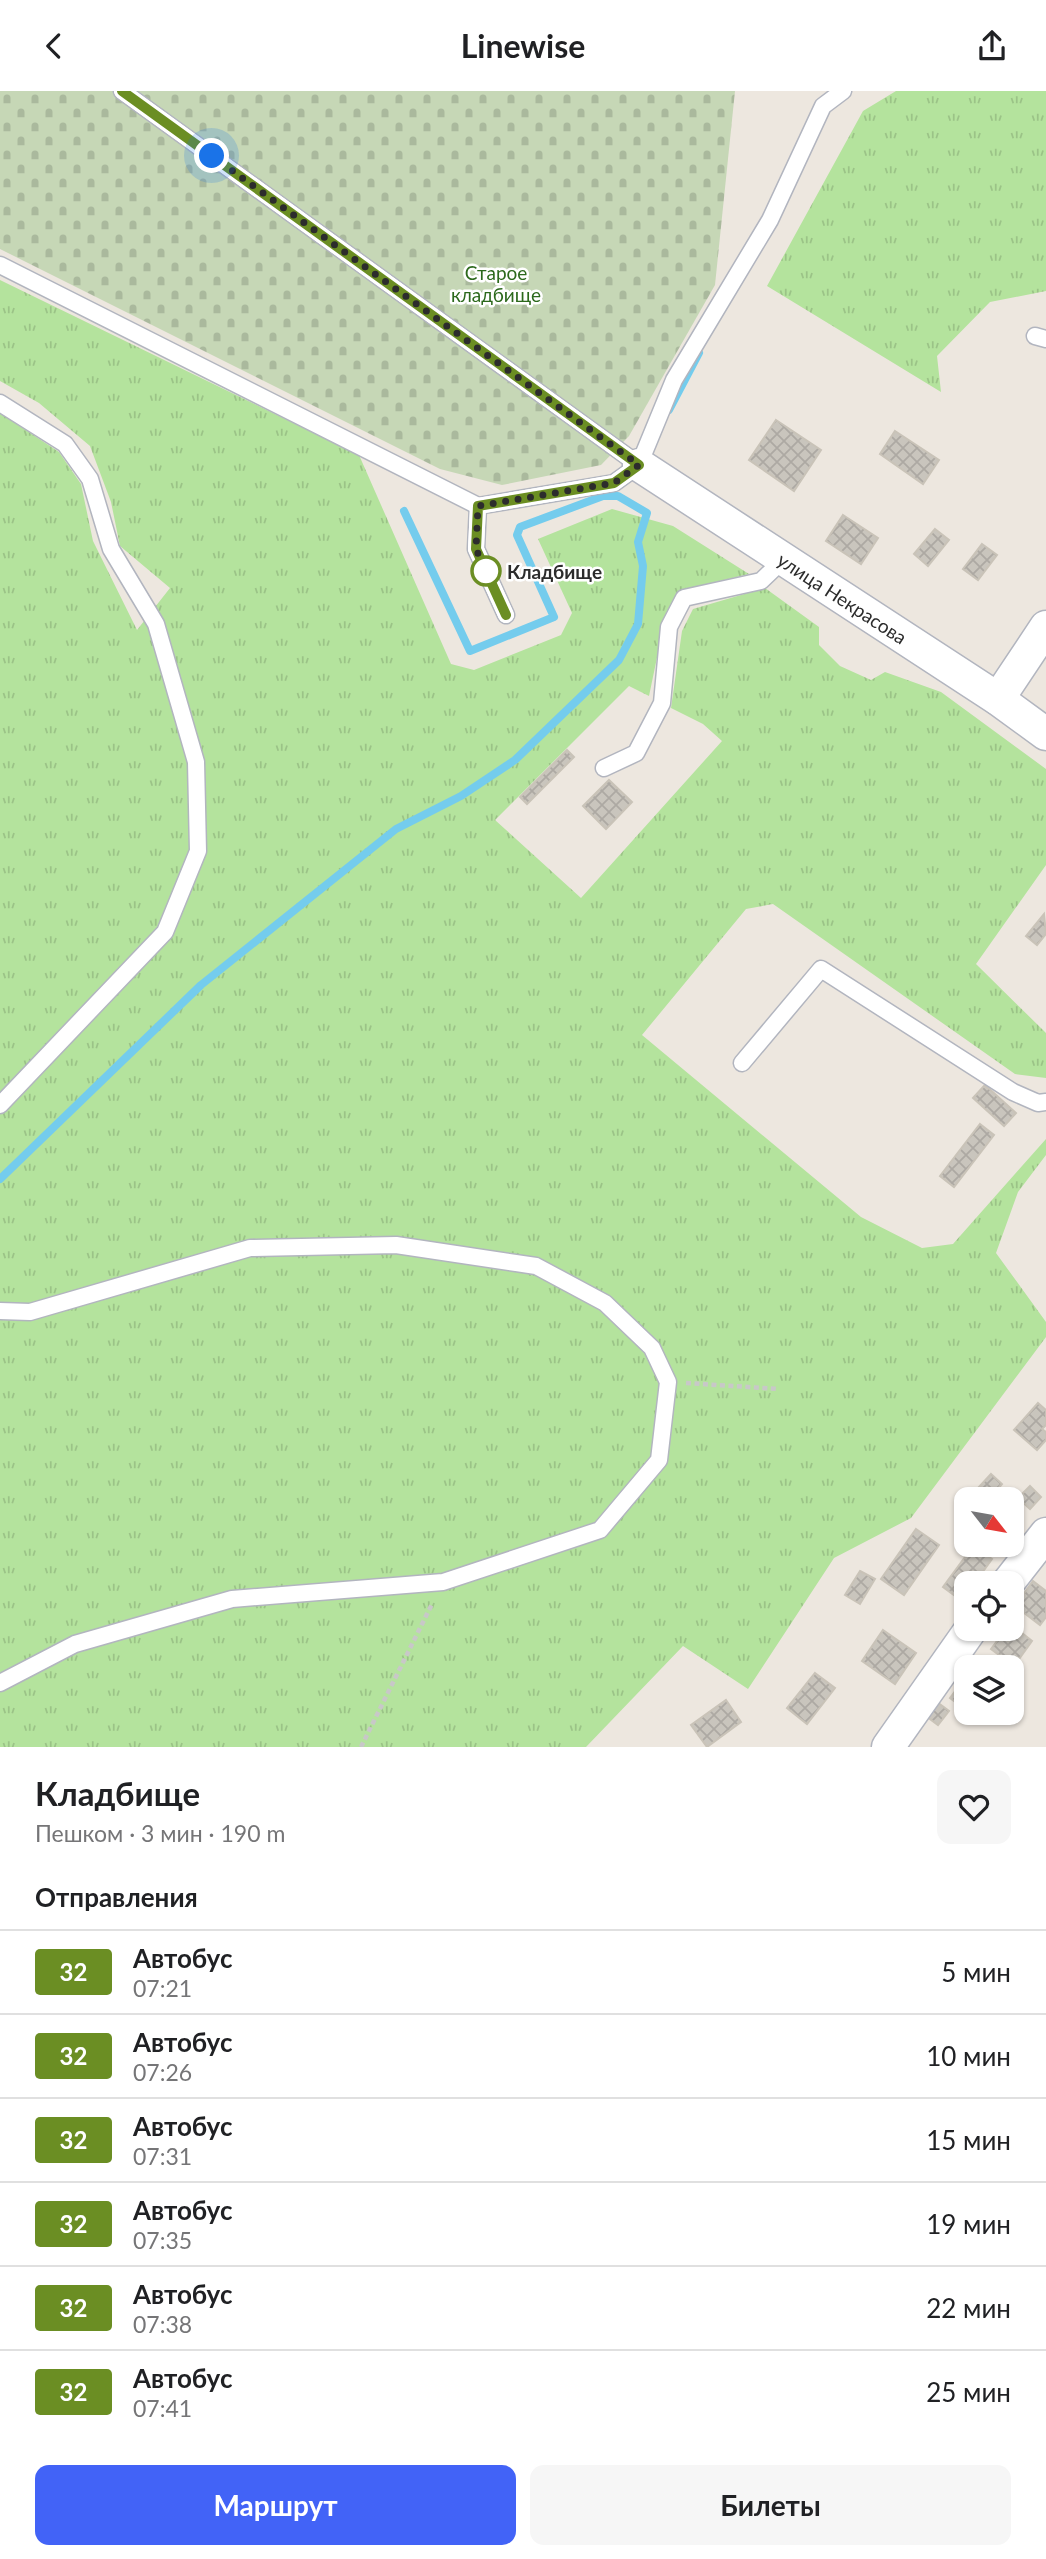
<!DOCTYPE html>
<html lang="ru">
<meta charset="utf-8">
<style>
body{margin:0;font-family:Lato,sans-serif;background:#f6f6f6;color:#202124;height:100vh;display:flex;flex-direction:column;font-size:26px;white-space:nowrap}
*{box-sizing:border-box;margin:0}
p{font-size:23px;color:#757577}
.icon{flex:none;width:38px;height:38px;fill:none;stroke:currentColor;stroke-width:2;stroke-linecap:round;stroke-linejoin:round}
.map{position:relative;height:1656px;overflow:hidden}
.panel{display:flex;flex-direction:column;background:#fff;flex:1}
.panel>*{flex:none}
.badge{padding:0 14px;border-radius:5px;font-size:24px;line-height:46px}
.needle{width:46px;rotate:121deg}
.controls{position:absolute;left:954px;top:1396px;display:grid;gap:14px}
.controls a{display:grid;place-items:center;width:70px;height:70px;border-radius:14px;background:#fff;box-shadow:0 2px 5px #0004;font-size:35px}
.you{position:absolute;width:35px;height:35px;margin:-18px;border:5px solid #fff;border-radius:50%;background:#1a73e8;box-shadow:0 0 0 10px #1a73e833}
.map>.badge{position:absolute;translate:-50% -50%;box-shadow:0 0 0 4px #fff}
h2{padding:0 35px;font-size:26px;line-height:63px}
.round{display:grid;place-items:center;flex:none;width:74px;height:74px;border-radius:14px;background:#f6f6f6}
.head{display:flex;align-items:center;justify-content:space-between;height:119px;padding:0 35px}
h1{font-size:33px;font-weight:700;line-height:52px}
.cta{display:flex;gap:14px;margin-top:auto;padding:14px 35px}
.cta a{flex:1;height:80px;border-radius:14px;background:#4263f7;color:#fff;font-size:28px;font-weight:700;line-height:80px;text-align:center}
.cta a+a{background:#f6f6f6;color:#202124}
ul{padding:0;list-style:none}
li{display:flex;align-items:center;gap:21px;height:84px;padding:0 35px;border-top:2px solid #e0e0e0}
li div{flex:1}
li b{display:block;font-size:26px}
li em{font-style:normal}
li .badge{min-width:77px;font-weight:700;text-align:center}
header{display:flex;justify-content:space-between;align-items:center;height:91px;padding:0 35px;background:#fff;font-size:32px;font-weight:700}
.map>svg:first-child{display:block}
.grass{fill:url(#grass-tufts)}
.cemetery{fill:url(#cemetery-stones)}
.lines{fill:none;stroke-linecap:round;stroke-linejoin:round}
.stream{stroke:#74cced;stroke-width:8}
.building{fill:url(#building-cross-hatch);stroke:#c9c3b8;stroke-width:2}
.service-casing{stroke:#b2b5bf;stroke-width:19}
.minor-casing{stroke:#b2b5bf;stroke-width:35}
.path{stroke:#c8c8c8;stroke-width:4.5;stroke-dasharray:5 3.5;stroke-linecap:butt}
.service{stroke:#fff;stroke-width:16}
.minor{stroke:#fff;stroke-width:32}
.line-casing{stroke:#fff;stroke-width:16}
.line{stroke:#6b8e23;stroke-width:10}
.walk{stroke:#2c2c2c;stroke-width:7;stroke-dasharray:0 12.6}
.stop-dot{fill:#fff;stroke:#6b8e23;stroke-width:3.5}
.labels{text-anchor:middle;dominant-baseline:central;stroke-width:5;stroke-linejoin:round;paint-order:stroke}
.park-label{font-size:19px;fill:#2c691c;stroke:#fff}
.stop-label{font-size:19px;font-weight:bold;fill:#2c2c2c;stroke:#fff;text-anchor:start}
.street-label{font-size:19px;fill:#2c2c2c;stroke:#fff}
</style>
<header><svg class="icon" aria-label="back" viewBox="0 0 24 24"><path d="M15 5l-7 7 7 7"/></svg>Linewise<svg class="icon" aria-label="share" viewBox="0 0 24 24"><path d="M12 15V3M7 8l5-5 5 5M5 13v7h14v-7"/></svg></header>
<div class="map">
<svg width="1046" height="1656" viewBox="0 0 1046 1656">
<defs>
<pattern id="grass-tufts" width="24" height="20" patternUnits="userSpaceOnUse" patternTransform="scale(1.75)"><rect width="24" height="20" fill="#b4e39d"/><path d="M3 7l-1-3M5 7V3M7 7l1-3M15 17l-1-3M17 17v-4M19 17l1-3" fill="none" stroke="#9bc387"/></pattern>
<pattern id="cemetery-stones" width="16" height="16" patternUnits="userSpaceOnUse" patternTransform="scale(1.75)"><rect width="16" height="16" fill="#c6d7b6"/><path d="M2 7V4a2 2 0 0 1 4 0v3zM10 15v-3a2 2 0 0 1 4 0v3z" fill="#aab99d"/></pattern>
<pattern id="building-cross-hatch" width="8" height="8" patternUnits="userSpaceOnUse" patternTransform="scale(1.75)"><rect width="8" height="8" fill="#c9c5bd"/><path d="M0 0l8 8M0 8l8-8" fill="none" stroke="#ada9a3"/></pattern>
</defs>
<rect width="100%" height="100%" fill="#ede7df"/>
<!-- grass -->
<g class="grass">
<polygon points="896,0 1046,0 1046,200 990,211 937,265 941,301 767,195 863,20"/>
<polygon points="0,189 359,364 451,573 474,579 561,544 572,522 538,448 612,418 673,435 749,483 678,500 664,533 649,605 629,595 495,729 581,807 722,650 703,633 671,617 682,540 693,518 765,497 819,536 819,554 840,575 871,589 885,581 941,601 1046,678 1046,774 976,873 1046,942 1046,987 1015,983 773,813 746,818 642,944 861,1126 922,1157 953,1153 1046,1048 1046,1064 1018,1101 996,1162 1046,1231 1046,1246 911,1427 834,1467 748,1598 683,1555 586,1656 0,1656 0,322 59,361 81,393 93,450 137,539 170,497 120,455 111,411 90,355 39,312 0,290"/>
</g>
<!-- cemetery -->
<polygon class="cemetery" points="0,0 735,0 715,194 629,345 601,374 502,394 440,378 0,158"/>
<g class="lines">
<!-- stream -->
<g class="stream">
<polyline points="669,319 699,262"/>
<polyline points="0,1088 201,894 396,738 461,705 515,669 619,569 638,533 643,475 638,451 647,422 618,405 603,405 520,436 517,444 554,526 470,560 404,420"/>
</g>
</g>
<!-- building -->
<g class="building">
<polygon points="776,329 821,359 794,400 749,369"/>
<polygon points="895,340 939,369 923,393 880,363"/>
<polygon points="843,424 878,447 861,473 826,450"/>
<polygon points="935,438 949,449 928,475 914,463"/>
<polygon points="982,453 997,464 978,489 963,478"/>
<polygon points="567,659 574,666 527,713 520,706"/>
<polygon points="609,689 632,711 606,738 583,715"/>
<polygon points="1044,823 1046,843 1037,854 1026,845"/>
<polygon points="985,994 1016,1022 1004,1035 973,1007"/>
<polygon points="980,1033 994,1044 954,1096 940,1085"/>
<polygon points="1038,1312 1046,1319 1046,1334 1042,1338 1046,1341 1046,1349 1037,1359 1014,1339"/>
<polygon points="991,1383 1002,1393 991,1406 979,1396"/>
<polygon points="1030,1395 1041,1406 1030,1418 1018,1407"/>
<polygon points="916,1438 939,1454 904,1504 881,1488"/>
<polygon points="973,1455 992,1468 974,1493 966,1493 966,1504 962,1510 943,1496"/>
<polygon points="860,1480 875,1488 860,1513 845,1504"/>
<polygon points="1033,1490 1046,1500 1046,1526 1040,1534 1015,1515"/>
<polygon points="1012,1534 1032,1550 1014,1575 991,1558 1006,1538 1012,1538"/>
<polygon points="883,1539 916,1562 895,1593 862,1570"/>
<polygon points="815,1582 835,1597 807,1633 787,1617"/>
<polygon points="962,1591 966,1594 966,1619 950,1607"/>
<polygon points="933,1608 949,1620 938,1634 922,1622"/>
<polygon points="726,1609 741,1631 707,1656 691,1634"/>
</g>
<g class="lines">
<!-- service casing -->
<g class="service-casing">
<g id="service">
<polyline points="122,0 639,374"/>
<polyline points="0,174 478,415 614,392 639,374 674,289 770,129 823,15 843,0"/>
<polyline points="1035,245 1046,248"/>
<polyline points="0,312 65,353 90,388 111,458 156,533 196,671 198,760 165,841 0,1014"/>
<polyline points="478,415 476,458 506,524"/>
<polyline points="604,677 636,662 662,612 669,536 684,507 761,490 783,469"/>
<polyline points="742,972 821,878 1013,1001 1038,1012 1046,1011"/>
<polyline points="0,1220 30,1221 250,1157 396,1154 536,1175 605,1212 652,1257 668,1291 659,1369 600,1439 443,1491 232,1508 75,1553 0,1592"/>
</g>
</g>
<!-- minor casing -->
<g class="minor-casing">
<g id="minor">
<path id="s1" d="M639,374L998,608L1046,643"/>
<polyline points="998,608 1046,536"/>
<polyline points="1007,1493 1046,1443"/>
<polyline points="888,1656 971,1538"/>
</g>
</g>
<!-- path -->
<g class="path">
<polyline points="686,1292 779,1298"/>
<polyline points="361,1656 432,1513"/>
</g>
<!-- service -->
<use href="#service" class="service"/>
<!-- minor -->
<use href="#minor" class="minor"/>
</g>
<g class="lines">
<!-- line casing -->
<g class="line-casing">
<polyline id="line" points="122,0 639,374 614,392 478,415 476,458 506,524"/>
</g>
<!-- line -->
<use href="#line" class="line"/>
<!-- walk -->
<polyline class="walk" points="212,65 639,374 614,392 478,415 476,458 486,480"/>
</g>
<!-- markers -->
<circle class="stop-dot" cx="486" cy="480" r="14"/>
<g class="labels">
<!-- park labels -->
<g class="park-label">
<text x="496" y="181">Старое<tspan x="496" dy="22">кладбище</tspan></text>
</g>
<!-- stop labels -->
<g class="stop-label">
<text x="507" y="480">Кладбище</text>
</g>
<!-- street labels -->
<g class="street-label">
<text stroke="none"><textPath href="#s1" startOffset="243">улица Некрасова</textPath></text>
</g>
</g>
</svg>
<div class="controls">
<a><svg class="needle" viewBox="-14 -14 28 28"><path d="M0-13l5 13h-10z" fill="#e53935"/><path d="M0 13l5-13h-10z" fill="#757577"/></svg></a>
<a><svg class="icon" aria-label="locate" viewBox="0 0 24 24"><circle cx="12" cy="12" r="6"/><path d="M12 2v4M12 18v4M2 12h4M18 12h4"/></svg></a>
<a><svg class="icon" aria-label="layers" viewBox="0 0 24 24"><path d="M12 4l9 5-9 5-9-5zM3 14l9 5 9-5"/></svg></a>
</div>
<div class="you" style="left:212px;top:65px"></div>
</div>
<section class="panel">
<div class="head"><div><h1>Кладбище</h1><p>Пешком · 3 мин · 190 m</p></div><a class="round"><svg class="icon" aria-label="heart" viewBox="0 0 24 24"><path d="M12 20l-8-8c-3-5 5-10 8-4 3-6 11-1 8 4z"/></svg></a></div>
<h2>Отправления</h2>
<ul>
<li><span class="badge" style="background:#6b8e23;color:#fff">32</span><div><b>Автобус</b><p>07:21</p></div><em>5 мин</em></li>
<li><span class="badge" style="background:#6b8e23;color:#fff">32</span><div><b>Автобус</b><p>07:26</p></div><em>10 мин</em></li>
<li><span class="badge" style="background:#6b8e23;color:#fff">32</span><div><b>Автобус</b><p>07:31</p></div><em>15 мин</em></li>
<li><span class="badge" style="background:#6b8e23;color:#fff">32</span><div><b>Автобус</b><p>07:35</p></div><em>19 мин</em></li>
<li><span class="badge" style="background:#6b8e23;color:#fff">32</span><div><b>Автобус</b><p>07:38</p></div><em>22 мин</em></li>
<li><span class="badge" style="background:#6b8e23;color:#fff">32</span><div><b>Автобус</b><p>07:41</p></div><em>25 мин</em></li>
</ul>
<div class="cta"><a>Маршрут</a><a>Билеты</a></div>
</section>
